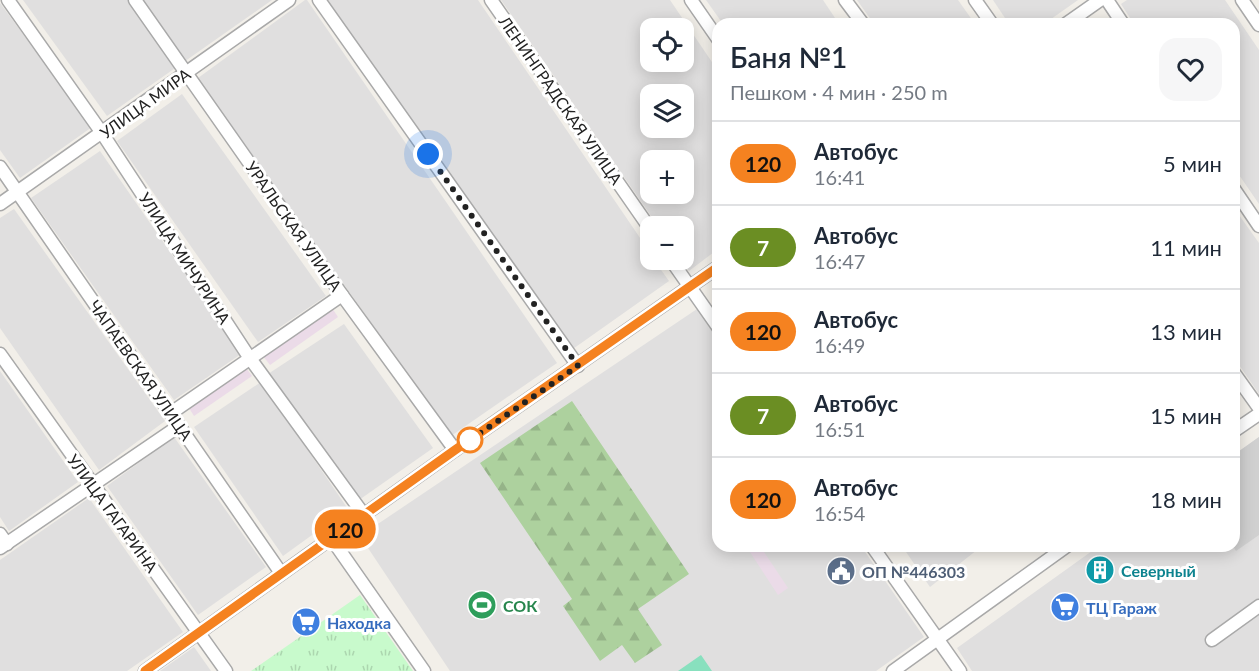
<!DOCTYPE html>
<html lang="ru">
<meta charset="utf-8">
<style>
body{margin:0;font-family:Lato,sans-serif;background:#f6f6f7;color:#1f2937;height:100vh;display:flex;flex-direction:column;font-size:22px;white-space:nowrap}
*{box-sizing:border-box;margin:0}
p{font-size:20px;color:#747a83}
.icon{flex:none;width:33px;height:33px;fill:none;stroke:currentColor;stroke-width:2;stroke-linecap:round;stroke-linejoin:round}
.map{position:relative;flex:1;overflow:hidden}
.details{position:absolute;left:712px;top:18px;width:528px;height:534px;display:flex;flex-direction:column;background:#fff;border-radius:18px;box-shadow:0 3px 15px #0003}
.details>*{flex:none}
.badge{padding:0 12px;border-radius:20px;font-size:21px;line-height:39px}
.fabs{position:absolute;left:640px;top:18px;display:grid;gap:12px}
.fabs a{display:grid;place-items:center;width:54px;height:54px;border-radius:12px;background:#fff;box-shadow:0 3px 15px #0003;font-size:30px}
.you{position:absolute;width:30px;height:30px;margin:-15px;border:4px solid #fff;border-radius:50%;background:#1a73e8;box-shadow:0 0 0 9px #1a73e833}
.map>.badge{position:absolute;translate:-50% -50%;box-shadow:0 0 0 3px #fff}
.round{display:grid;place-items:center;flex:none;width:63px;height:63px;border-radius:18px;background:#f6f6f7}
.head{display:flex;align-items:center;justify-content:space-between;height:102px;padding:0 18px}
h1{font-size:28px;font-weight:600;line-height:45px}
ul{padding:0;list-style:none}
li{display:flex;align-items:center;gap:18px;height:84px;padding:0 18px;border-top:2px solid #e0e1e3}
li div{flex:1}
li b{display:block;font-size:22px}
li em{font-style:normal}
li .badge{min-width:66px;font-weight:700;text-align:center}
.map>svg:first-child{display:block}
.residential{fill:#e0dfdf;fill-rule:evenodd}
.industrial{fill:#ebdbe8}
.religious{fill:#d0d0d0}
.forest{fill:url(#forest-firs)}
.park{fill:url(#park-tufts)}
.pitch{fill:#88e0be}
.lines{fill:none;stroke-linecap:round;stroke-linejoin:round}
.minor-casing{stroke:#a9a9a9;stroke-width:15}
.minor{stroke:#fff;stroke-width:12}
.line-casing{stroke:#fff;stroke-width:14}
.line{stroke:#f58220;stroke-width:9}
.walk{stroke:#222;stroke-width:6;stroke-dasharray:0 10.8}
.stop-dot{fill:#fff;stroke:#f58220;stroke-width:3}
.labels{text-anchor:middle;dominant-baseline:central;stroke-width:6;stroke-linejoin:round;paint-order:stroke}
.street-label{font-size:16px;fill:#222;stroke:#fff}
.culture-label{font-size:16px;font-weight:bold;fill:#0d838f;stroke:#fff;text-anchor:start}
.service-label{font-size:16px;font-weight:bold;fill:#4e5e75;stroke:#fff;text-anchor:start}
.leisure-label{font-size:16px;font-weight:bold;fill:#27864d;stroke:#fff;text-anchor:start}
.shop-label{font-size:16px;font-weight:bold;fill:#366cbe;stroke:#fff;text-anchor:start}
</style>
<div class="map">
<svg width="1259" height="671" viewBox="0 0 1259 671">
<defs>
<pattern id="forest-firs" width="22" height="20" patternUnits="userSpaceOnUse" patternTransform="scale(1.5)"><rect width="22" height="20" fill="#add19e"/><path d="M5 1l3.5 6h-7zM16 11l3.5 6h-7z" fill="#95b388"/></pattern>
<pattern id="park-tufts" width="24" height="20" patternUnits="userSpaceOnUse" patternTransform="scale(1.5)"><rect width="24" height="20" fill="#c8facc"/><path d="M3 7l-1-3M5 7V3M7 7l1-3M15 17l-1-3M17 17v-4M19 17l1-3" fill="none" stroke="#acd6af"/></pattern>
</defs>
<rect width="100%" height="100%" fill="#f2efe9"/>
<!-- residential -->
<g class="residential">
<polygon points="23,0 272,0 107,116"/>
<polygon points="305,0 307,0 557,363 451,436 198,78"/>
<polygon points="324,0 478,0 651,254 651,260 654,260 669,281 570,351"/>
<path d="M501,0H670L718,71V249L689,271L681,260H684V226H658ZM651,28H684V62H651ZM651,94H684V128H651ZM651,160H684V194H651Z"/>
<polygon points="706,0 823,0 839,24 723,24"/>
<polygon points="857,0 958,0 975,24 874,24"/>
<polygon points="993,0 1078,0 1044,24 1009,24"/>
<polygon points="1127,0 1225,0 1259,50 1259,204 1235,169 1234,24 1134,24 1121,4"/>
<polygon points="0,3 92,127 20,178 0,150"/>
<polygon points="182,94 326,296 258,342 117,141"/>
<polygon points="100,151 241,354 174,400 31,198"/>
<polygon points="1234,208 1259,243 1259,394 1235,359"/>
<polygon points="14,209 165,421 99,470 0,328 0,218"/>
<polygon points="697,309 718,340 718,546 861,546 924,637 876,671 450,671 360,536"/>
<polygon points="344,324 433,448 359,500 268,374"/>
<polygon points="0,371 78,482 9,531 0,517"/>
<polygon points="261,382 348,509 283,556 194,427"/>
<polygon points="174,437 266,567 198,615 107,486"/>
<polygon points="1259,437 1259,671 972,671 957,648 1099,546 1234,546 1235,454"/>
<polygon points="89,498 183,632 127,671 0,671 0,560"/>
<polygon points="902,546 982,546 930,587"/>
<polygon points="194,647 211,671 160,671"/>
</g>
<!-- industrial -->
<g class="industrial">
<polygon points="332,308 338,317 270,365 263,356"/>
<polygon points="246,368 252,376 194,416 189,408"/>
<polygon points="746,546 760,546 788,588 778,595"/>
</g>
<!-- religious -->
<polygon class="religious" points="1259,437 1259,535 1236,551 1233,546 1234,546 1235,454"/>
<!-- forest -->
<polygon class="forest" points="572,401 689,574 638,609 662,645 635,663 622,645 600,661 563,606 572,599 480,463"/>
<!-- park -->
<polygon class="park" points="360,595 413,671 251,671"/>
<!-- pitch -->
<polygon class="pitch" points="701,655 712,671 678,671"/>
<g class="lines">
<!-- minor casing -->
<g class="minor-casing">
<g id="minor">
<polyline points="8,0 102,133 249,357 364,515"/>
<polyline points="135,0 342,295 455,450"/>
<polyline points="319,0 578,366"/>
<polyline points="491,0 651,230"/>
<polyline points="691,0 718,39"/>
<polyline points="845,0 863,24"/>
<polyline points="975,0 992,24"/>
<polyline points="1107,0 1123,24"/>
<polyline points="1242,0 1259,25"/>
<polyline points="1066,24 1100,0"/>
<polyline points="0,167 281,573"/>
<polyline points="1234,189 1259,226"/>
<polyline points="0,204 289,0"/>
<polyline points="671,260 718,327"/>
<polyline points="0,354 226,671"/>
<polyline points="1234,373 1259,408"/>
<polyline points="171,413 342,295"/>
<polyline points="1234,431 1259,414"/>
<polyline points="0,534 7,544"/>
<polyline points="331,538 424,671"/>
<polyline points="872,546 960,671"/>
<polyline points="0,548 179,426"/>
<polyline points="1212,640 1259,606"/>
<polyline points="145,671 455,450 718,267"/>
<polyline points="893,671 1067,546"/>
</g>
</g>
<!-- minor -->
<use href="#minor" class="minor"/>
</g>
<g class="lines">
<!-- line casing -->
<g class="line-casing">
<polyline id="line" points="145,671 455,450 718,267"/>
</g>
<!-- line -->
<use href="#line" class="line"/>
<!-- walk -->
<polyline class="walk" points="428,154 578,366 470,440"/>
</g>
<!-- icons -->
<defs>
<g id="building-disc" transform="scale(1.5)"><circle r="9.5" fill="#0f9aa8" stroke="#fff"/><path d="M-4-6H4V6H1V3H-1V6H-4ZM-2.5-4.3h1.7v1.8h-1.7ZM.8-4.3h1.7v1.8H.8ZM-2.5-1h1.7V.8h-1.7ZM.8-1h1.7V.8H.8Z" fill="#fff"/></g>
<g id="civic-disc" transform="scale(1.5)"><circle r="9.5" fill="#5c6f8a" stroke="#fff"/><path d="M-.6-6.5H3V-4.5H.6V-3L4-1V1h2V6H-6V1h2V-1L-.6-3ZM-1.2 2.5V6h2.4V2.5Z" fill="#fff"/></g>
<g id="stadium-disc" transform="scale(1.5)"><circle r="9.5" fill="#2e9e5b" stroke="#fff"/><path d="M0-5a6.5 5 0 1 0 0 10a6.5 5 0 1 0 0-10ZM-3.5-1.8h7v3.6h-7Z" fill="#fff"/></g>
<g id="supermarket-disc" transform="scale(1.5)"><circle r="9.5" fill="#3f7fe0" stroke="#fff"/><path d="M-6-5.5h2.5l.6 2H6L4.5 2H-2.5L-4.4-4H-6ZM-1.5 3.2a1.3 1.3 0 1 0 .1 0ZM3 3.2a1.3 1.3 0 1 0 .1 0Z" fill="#fff"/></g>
</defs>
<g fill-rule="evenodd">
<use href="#building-disc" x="1100" y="570"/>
<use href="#civic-disc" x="841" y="571"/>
<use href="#stadium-disc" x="482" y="605"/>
<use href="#supermarket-disc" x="1065" y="607"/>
<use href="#supermarket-disc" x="306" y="622"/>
</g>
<!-- markers -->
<circle class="stop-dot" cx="470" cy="440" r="12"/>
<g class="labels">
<!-- street labels -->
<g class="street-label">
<text transform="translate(561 100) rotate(55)">ЛЕНИНГРАДСКАЯ УЛИЦА</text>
<text transform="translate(145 103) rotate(-36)">УЛИЦА МИРА</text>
<text transform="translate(294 226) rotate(55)">УРАЛЬСКАЯ УЛИЦА</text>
<text transform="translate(185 258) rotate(57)">УЛИЦА МИЧУРИНА</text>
<text transform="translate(141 370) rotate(55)">ЧАПАЕВСКАЯ УЛИЦА</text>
<text transform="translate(113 513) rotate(54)">УЛИЦА ГАГАРИНА</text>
</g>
<!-- culture labels -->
<g class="culture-label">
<text x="1121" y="570">Северный</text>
</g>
<!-- service labels -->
<g class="service-label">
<text x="862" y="571">ОП №446303</text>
</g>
<!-- leisure labels -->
<g class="leisure-label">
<text x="503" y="605">СОК</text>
</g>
<!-- shop labels -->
<g class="shop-label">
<text x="1086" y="607">ТЦ Гараж</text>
<text x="327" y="622">Находка</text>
</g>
</g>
</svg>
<div class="fabs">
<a><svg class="icon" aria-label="locate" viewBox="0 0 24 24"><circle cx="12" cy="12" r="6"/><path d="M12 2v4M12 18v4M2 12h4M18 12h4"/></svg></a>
<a><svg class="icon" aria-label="layers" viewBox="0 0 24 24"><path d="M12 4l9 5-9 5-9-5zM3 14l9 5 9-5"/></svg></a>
<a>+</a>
<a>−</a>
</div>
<div class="you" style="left:428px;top:154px"></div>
<b class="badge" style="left:345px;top:529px;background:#f58220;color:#111">120</b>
<section class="details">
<div class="head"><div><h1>Баня №1</h1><p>Пешком · 4 мин · 250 m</p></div><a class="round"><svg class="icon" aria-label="heart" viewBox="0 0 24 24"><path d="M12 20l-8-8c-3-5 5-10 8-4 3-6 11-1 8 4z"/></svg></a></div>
<ul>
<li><span class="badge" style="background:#f58220;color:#111">120</span><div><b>Автобус</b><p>16:41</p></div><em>5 мин</em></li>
<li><span class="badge" style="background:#6b8e23;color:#fff">7</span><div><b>Автобус</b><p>16:47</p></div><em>11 мин</em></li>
<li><span class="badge" style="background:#f58220;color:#111">120</span><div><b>Автобус</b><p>16:49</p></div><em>13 мин</em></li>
<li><span class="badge" style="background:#6b8e23;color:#fff">7</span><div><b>Автобус</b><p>16:51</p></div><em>15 мин</em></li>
<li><span class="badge" style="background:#f58220;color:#111">120</span><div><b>Автобус</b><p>16:54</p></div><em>18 мин</em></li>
</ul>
</section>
</div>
